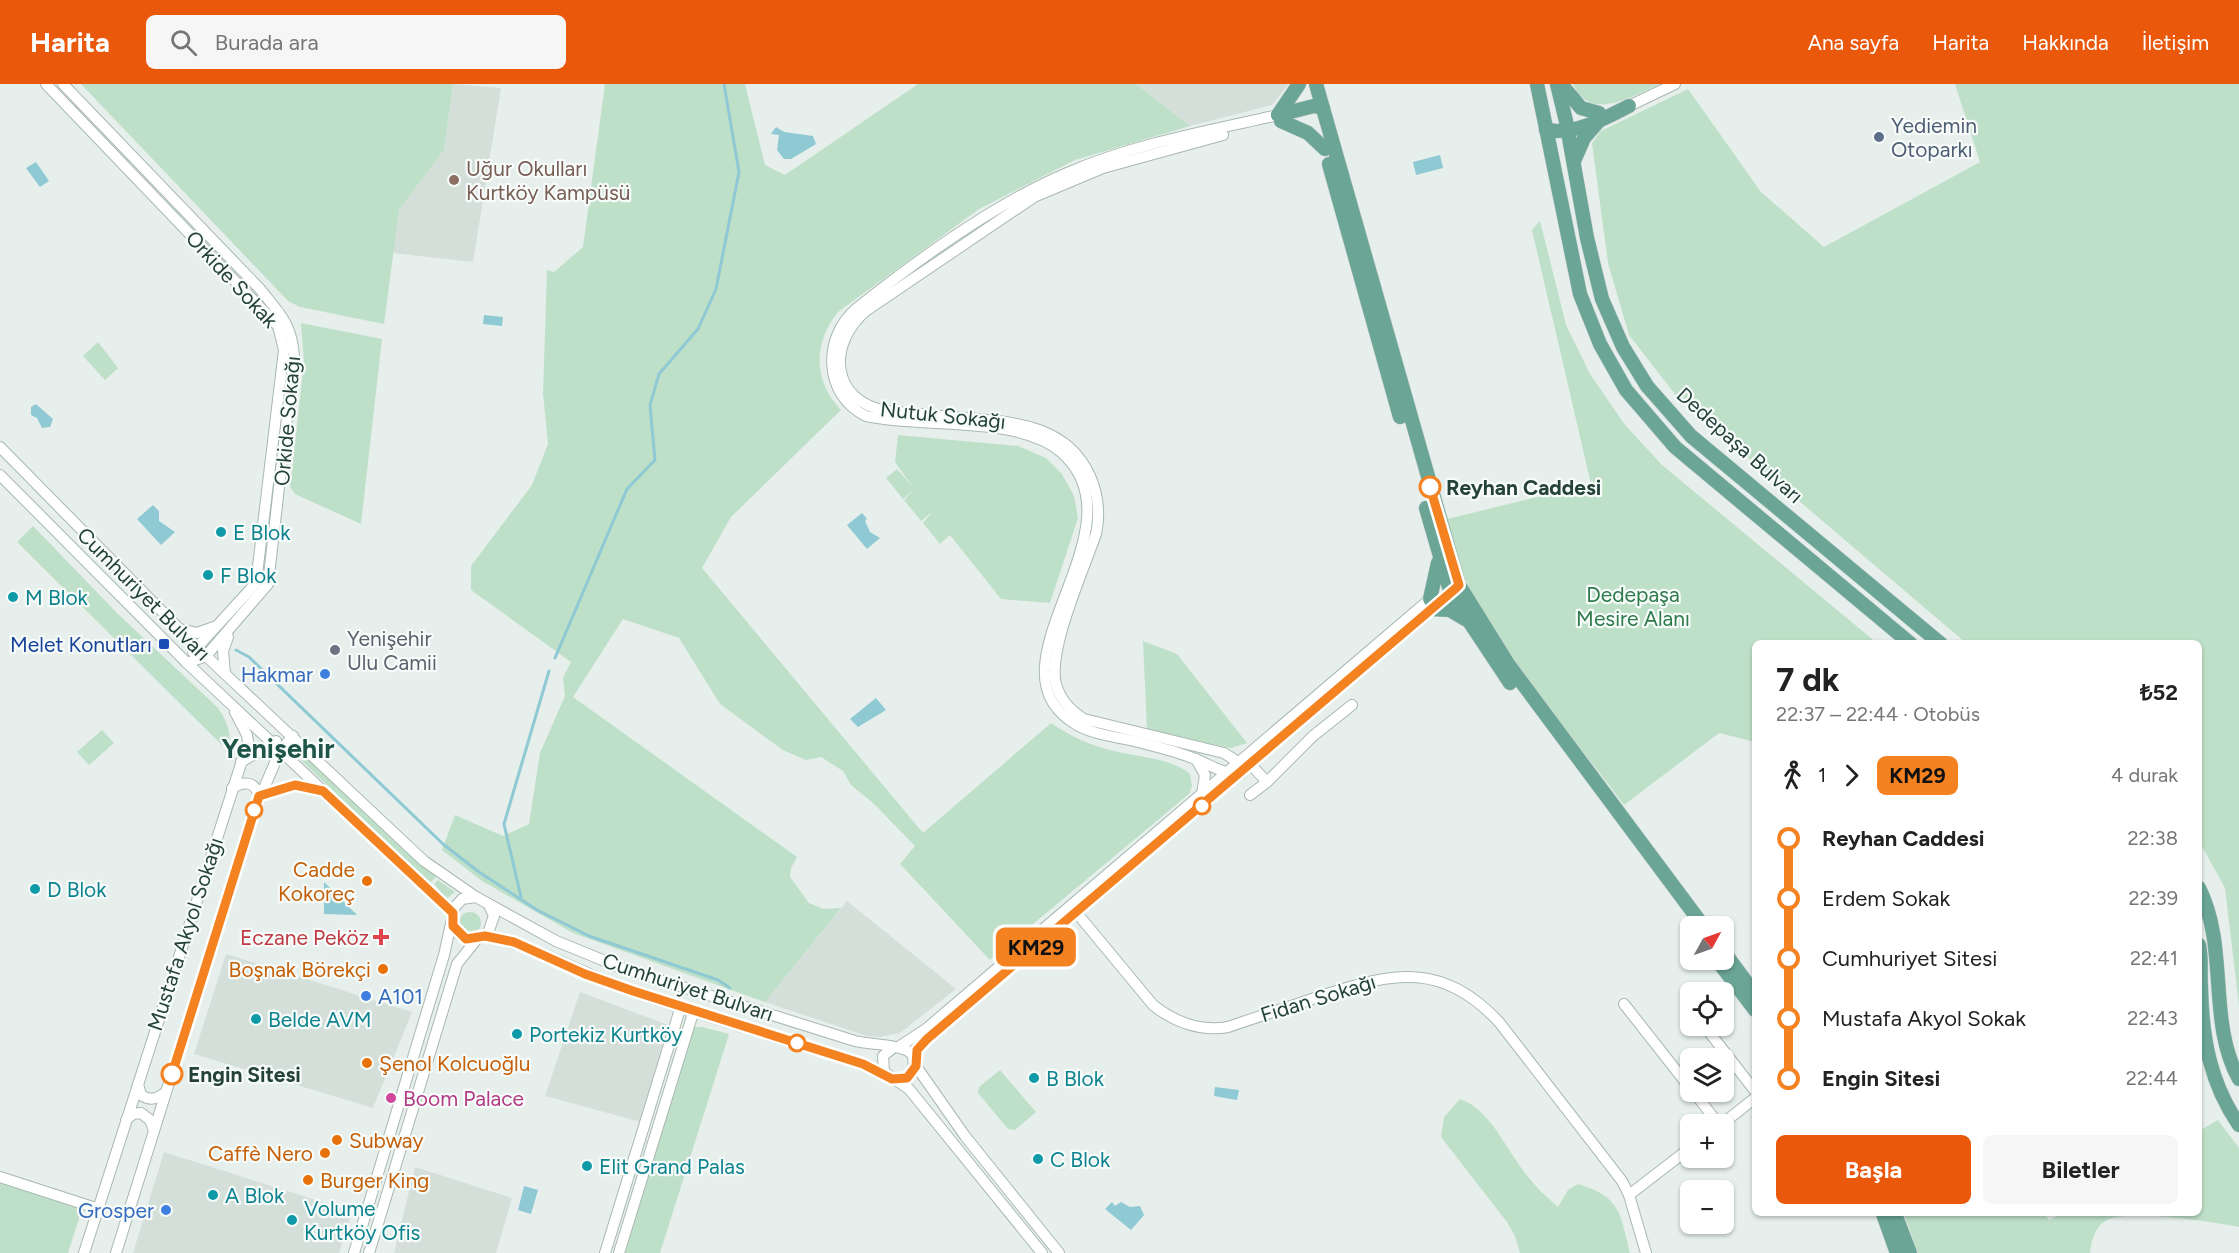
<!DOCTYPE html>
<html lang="tr">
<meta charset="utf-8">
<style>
body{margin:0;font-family:Figtree,sans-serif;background:#f6f6f6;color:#222;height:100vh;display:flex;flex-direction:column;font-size:22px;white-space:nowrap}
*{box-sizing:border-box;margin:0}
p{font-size:20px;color:#767676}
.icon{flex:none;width:33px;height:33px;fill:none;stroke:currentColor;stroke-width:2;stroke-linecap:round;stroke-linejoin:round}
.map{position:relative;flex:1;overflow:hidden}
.side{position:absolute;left:1752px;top:556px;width:450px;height:576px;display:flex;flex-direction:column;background:#fff;border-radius:9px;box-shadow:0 2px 4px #0004}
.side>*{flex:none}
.badge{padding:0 12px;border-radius:9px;font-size:21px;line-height:39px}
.needle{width:39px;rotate:50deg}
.buttons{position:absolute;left:1680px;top:832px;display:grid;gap:12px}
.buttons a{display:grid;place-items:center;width:54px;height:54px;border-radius:9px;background:#fff;box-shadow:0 2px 4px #0004;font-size:30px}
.map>.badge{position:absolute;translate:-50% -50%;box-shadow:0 0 0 3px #fff}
.legs{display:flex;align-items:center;gap:9px;height:66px;padding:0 24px;font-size:20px}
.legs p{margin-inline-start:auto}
.head{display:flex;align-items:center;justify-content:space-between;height:102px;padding:0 24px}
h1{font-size:33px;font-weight:700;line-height:45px}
.primary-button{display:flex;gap:12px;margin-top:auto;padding:12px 24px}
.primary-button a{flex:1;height:69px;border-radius:9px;background:#ea580c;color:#fff;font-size:24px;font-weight:700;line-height:69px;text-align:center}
.primary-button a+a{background:#f6f6f6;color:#222}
ul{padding:0 24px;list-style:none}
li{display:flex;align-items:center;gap:21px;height:60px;font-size:22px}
li i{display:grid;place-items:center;width:9px;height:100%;margin:0 8px;background:currentColor}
li i::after{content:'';width:15px;height:15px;margin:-8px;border:4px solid;border-radius:50%;background:#fff}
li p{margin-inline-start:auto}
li:first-child i{background:linear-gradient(#0000 50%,currentColor 0)}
li:last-child i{background:linear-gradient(currentColor 50%,#0000 0)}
header{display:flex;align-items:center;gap:36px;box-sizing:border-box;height:84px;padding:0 30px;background:#ea580c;color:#fff}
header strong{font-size:28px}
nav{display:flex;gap:33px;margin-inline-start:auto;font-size:21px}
.search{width:420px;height:54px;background:#f6f6f6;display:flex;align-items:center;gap:15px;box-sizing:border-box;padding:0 21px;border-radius:9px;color:#767676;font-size:22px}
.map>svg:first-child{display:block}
.built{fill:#d4dfda}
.green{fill:#bfe0c8}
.water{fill:#8ec9d4}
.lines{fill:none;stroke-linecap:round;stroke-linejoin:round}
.stream{stroke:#8ec9d4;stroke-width:3}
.minor-casing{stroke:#a8b8b2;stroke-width:12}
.major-casing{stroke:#c2cac8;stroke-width:15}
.minor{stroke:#fff;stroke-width:10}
.major{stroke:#6aa596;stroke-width:14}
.line-1-casing{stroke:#fff;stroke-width:14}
.line-1{stroke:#f58220;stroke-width:9}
.service-dot{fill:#5c6f8a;stroke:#f7fbf9;stroke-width:2}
.education-dot{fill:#8d6e63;stroke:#f7fbf9;stroke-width:2}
.stop-1-dot{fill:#fff;stroke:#f58220;stroke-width:3}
.culture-dot{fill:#0f9aa8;stroke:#f7fbf9;stroke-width:2}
.transit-dot{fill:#1a4fb4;stroke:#f7fbf9;stroke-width:2}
.worship-dot{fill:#6b7280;stroke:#f7fbf9;stroke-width:2}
.shop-dot{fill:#3f7fe0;stroke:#f7fbf9;stroke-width:2}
.food-dot{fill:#e8710a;stroke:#f7fbf9;stroke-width:2}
.health-dot{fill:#e0444e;stroke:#f7fbf9;stroke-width:2}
.hotel-dot{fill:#d1479c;stroke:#f7fbf9;stroke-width:2}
.labels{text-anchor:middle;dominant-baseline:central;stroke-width:4.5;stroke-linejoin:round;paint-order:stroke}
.service-label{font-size:21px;fill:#4e5e75;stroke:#f7fbf9;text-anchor:start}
.education-label{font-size:21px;fill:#785e54;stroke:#f7fbf9;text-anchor:start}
.street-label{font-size:21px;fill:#24423a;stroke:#f7fbf9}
.stop-label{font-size:21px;font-weight:bold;fill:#24423a;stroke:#f7fbf9;text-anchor:start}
.culture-label{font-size:21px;fill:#0d838f;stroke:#f7fbf9;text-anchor:start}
.park-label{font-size:21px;fill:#2d7a4b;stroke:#f7fbf9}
.worship-label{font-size:21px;fill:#5b616d;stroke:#f7fbf9;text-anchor:start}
.transit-label{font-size:21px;fill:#164399;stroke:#f7fbf9;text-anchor:end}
.shop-label{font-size:21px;fill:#366cbe;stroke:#f7fbf9;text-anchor:end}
.food-label{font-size:21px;fill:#c56008;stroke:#f7fbf9;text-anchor:end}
.health-label{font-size:21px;fill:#be3a42;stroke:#f7fbf9;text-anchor:end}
.hotel-label{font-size:21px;fill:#b23c85;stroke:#f7fbf9;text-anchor:start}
.district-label{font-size:27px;font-weight:bold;fill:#1f5548;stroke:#f7fbf9}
</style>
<header>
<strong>Harita</strong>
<div class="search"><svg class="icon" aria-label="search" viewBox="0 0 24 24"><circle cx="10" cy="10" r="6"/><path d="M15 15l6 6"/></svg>Burada ara</div>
<nav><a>Ana sayfa</a><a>Harita</a><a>Hakkında</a><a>İletişim</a></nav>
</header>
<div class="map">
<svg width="2239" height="1169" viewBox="0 0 2239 1169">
<rect width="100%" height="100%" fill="#e6efeb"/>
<!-- built -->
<g class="built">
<polygon points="453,0 501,4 473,178 392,169 399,126 444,66"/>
<polygon points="1136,0 1289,0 1272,21 1190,42"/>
<polygon points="847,817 956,905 900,949 880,953 867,952 765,918"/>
<polygon points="226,870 412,928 373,1024 194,970"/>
<polygon points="580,908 668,941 641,1038 545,1012"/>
<polygon points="164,1068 341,1124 350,1134 339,1169 133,1169"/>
<polygon points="415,1083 512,1114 496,1169 394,1169"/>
</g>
<!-- green -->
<g class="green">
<polygon points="81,0 453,0 444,66 399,126 384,240 300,223 288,217"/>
<path d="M605,0H745L765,81L785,91L918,0H1136L1190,42L1075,76L979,125L838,228C813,259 813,297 841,326L731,433L702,484L923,749L1051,639C1070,652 1087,660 1110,666C1135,673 1170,673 1190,690L1192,702L1189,710L990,876L900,780L915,762L874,720L851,701L843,687L821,673L806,676L783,666L720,620L679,554L623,535L573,613L797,773L791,784L790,793L809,819L824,825L841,824L765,918L573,849L482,797L442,766L455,731L503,752L529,740L540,669L565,612L563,594L571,578L471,506V482L532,401L548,360L543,309L547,186L554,188L583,163Z"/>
<path d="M1573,0H1660C1633,12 1589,39 1573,0Z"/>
<polygon points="1955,0 2239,0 2239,922 2225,804 2199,757 2199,560 1966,559 1678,314 1629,251 1608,179 1592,59 1601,47 1688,5 1761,108 1824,163 1980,78"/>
<path d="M1540,137L1566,241L1590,290L1625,341L1662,381L1877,559L1755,560V658L1719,649L1624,721C1576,657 1522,594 1481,525C1464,497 1454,466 1443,436L1591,400L1532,146Z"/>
<polygon points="301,239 382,255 361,440 295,410 290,403 304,278"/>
<polygon points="98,258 118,284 105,296 83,272"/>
<polygon points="898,351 1018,362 1046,374 1062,390 1074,412 1078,434 1050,519 1001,515 950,451 940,460 923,439 932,428 921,437 904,416 915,405 903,415 886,394 897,385 912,402 895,378"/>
<path d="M33,442L118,530L217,623C227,636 233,651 228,667L17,458Z"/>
<polygon points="1143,557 1177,570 1247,659 1231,664 1147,646"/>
<polygon points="102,646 114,659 89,681 77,668"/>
<polygon points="304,670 437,792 430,799 302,677"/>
<polygon points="438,796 455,808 446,815 434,800"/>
<circle cx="470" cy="839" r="11"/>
<polygon points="695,943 702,943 729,950 660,1169 625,1169 691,947"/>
<polygon points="1000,986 1036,1028 1015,1046 1008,1045 978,1009 979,1003"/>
<path d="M1460,1015C1490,1025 1506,1065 1525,1089C1535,1102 1546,1113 1558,1123L1568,1106L1578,1100C1621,1113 1620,1129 1630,1169H1520L1515,1152L1507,1138L1441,1053L1444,1033Z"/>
<path d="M2218,1036L2239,1064V1143C2212,1138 2126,1124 2105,1137C2095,1143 2091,1158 2090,1169H1918L1904,1130H2044L2049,1136L2061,1130H2199V1047Z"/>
<polygon points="0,1097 82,1125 68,1169 0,1169"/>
</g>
<!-- water -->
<g class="water">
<polygon points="776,43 784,48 813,52 816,60 791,75 784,75 777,66 779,51 771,50"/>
<polygon points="1440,71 1443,84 1416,91 1413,78"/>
<polygon points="36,78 49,97 40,103 26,84"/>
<polygon points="484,231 503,233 502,242 483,240"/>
<polygon points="36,320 53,335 50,343 42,344 37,334 31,331 31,323"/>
<polygon points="153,421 159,427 159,437 175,448 161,461 137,435"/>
<polygon points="862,429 867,435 865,437 870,448 880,454 867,465 847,441"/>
<polygon points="876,614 886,626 858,643 850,635"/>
<polygon points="324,798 357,831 324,830"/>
<polygon points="1215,1003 1239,1006 1237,1016 1214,1012"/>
<polygon points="524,1102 538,1106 531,1130 518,1126"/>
<polygon points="1112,1118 1115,1122 1121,1118 1130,1123 1140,1122 1144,1131 1131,1146 1105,1125"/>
</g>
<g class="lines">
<!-- stream -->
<g class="stream">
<polyline points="236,566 249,573 443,760 479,788 537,826 589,852 718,896 730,904"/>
<polyline points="555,574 627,405 655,376 650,321 659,290 698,245 716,205 739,88 724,0"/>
<polyline points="521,813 504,740 549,587"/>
</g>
<!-- minor casing -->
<g class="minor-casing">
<g id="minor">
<polyline points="46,0 278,242 284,266 256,499 193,568"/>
<path d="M63,0L260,205C279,229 292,240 294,272L268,500L206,572L187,579"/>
<polyline points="1629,22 1675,0"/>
<path d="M1223,51L1103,84L1034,113L867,226C826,260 831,318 887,327C913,329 939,332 965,334C1014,338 1067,341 1090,392C1098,410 1100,431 1096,450C1084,485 1047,567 1056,600C1060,615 1071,627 1084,635L1224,669L1238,678L1241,689"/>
<path d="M0,363L206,572L424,777L476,813L556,857L622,884L855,957C871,961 905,960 913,971L914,986L907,994L892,995"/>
<polyline points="0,391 187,579 453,829"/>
<polyline points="180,545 197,549 214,543"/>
<polyline points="225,590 223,567 228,553"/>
<polyline points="1196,675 1205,691 1202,710"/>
<polyline points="241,678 276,657"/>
<polyline points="1251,681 1267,698"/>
<path d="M1241,689C1222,691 1208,679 1190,673C1175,667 1158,663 1142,659C1120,653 1097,652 1077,641C977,584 1150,445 1061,368C1018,331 921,345 866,332C823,311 822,253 857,224C916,177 998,118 1067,89C1134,60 1207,47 1278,31"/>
<path d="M232,704C244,697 255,697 259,712"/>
<polyline points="1250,711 1267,698 1313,652 1352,621"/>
<polyline points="259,712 295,701 319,706"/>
<path d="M476,813L462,815L454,824L453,842C460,856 476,860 488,849L494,832L489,821"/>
<path d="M1076,828L1153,921C1174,938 1201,948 1228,943C1260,932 1292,922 1324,911C1396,887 1443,879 1499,938L1622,1097L1629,1111L1646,1169"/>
<path d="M485,852C536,861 582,890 631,907C707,933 786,956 863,980L886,990"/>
<polyline points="1624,920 1690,1004"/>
<polyline points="1706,944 1755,1007"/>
<polyline points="900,962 926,945 1430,515"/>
<polyline points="894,963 883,972 884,988 909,1005 1042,1169"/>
<polyline points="915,976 917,966 927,955 1431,525"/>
<polyline points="916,982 965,1052 1059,1169"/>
<path d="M138,1000L141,1011C151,1018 158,1014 166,1008"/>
<polyline points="1694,1008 1719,1041"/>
<polyline points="126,1036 133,1030 141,1029 150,1036 154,1047"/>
<polyline points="1721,1041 1755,1014"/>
<polyline points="0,1093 99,1125"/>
<polyline points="1629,1111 1690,1064"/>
<polyline points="84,1169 248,658 247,651 235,628"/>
<polyline points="116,1169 252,732 280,667 293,652"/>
<polyline points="354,1169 444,871 452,835"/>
<polyline points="369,1169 457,880 477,855"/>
<polyline points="605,1169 681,922"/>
<polyline points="619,1169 694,926"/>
</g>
</g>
<!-- major casing -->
<g class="major-casing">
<g id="major">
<polyline points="1316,0 1459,501 1508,580 1704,843"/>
<polyline points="1537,0 1580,210 1600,260 1626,306 1675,363 1911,560"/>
<polyline points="1557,0 1566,37 1587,154 1602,215 1623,263 1647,302 1691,352 1941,560"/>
<polyline points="1561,0 1581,24 1599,29"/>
<polyline points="1278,31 1314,22 1323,24"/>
<polyline points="1278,31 1299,0"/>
<polyline points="1281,37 1308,49 1325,65"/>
<path d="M1546,46C1576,51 1603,35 1629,22"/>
<polyline points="1574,77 1584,54 1598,38"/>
<polyline points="1329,80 1400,333"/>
<polyline points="1426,424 1451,510 1510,599"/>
<polyline points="1430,515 1438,479"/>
<polyline points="1431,525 1450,526 1465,535"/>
<path d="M2199,804C2229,864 2207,937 2239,995"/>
<path d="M2199,861C2202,875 2200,889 2201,903C2202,954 2210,999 2239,1041"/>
<polyline points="1724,868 1755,910"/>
<polyline points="1717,876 1755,926"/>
<polyline points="1883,1130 1897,1169"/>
<polyline points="1895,1130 1910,1169"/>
</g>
</g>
<!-- minor -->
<use href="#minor" class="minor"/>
<!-- major -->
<use href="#major" class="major"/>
</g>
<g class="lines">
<!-- line-1 casing -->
<g class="line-1-casing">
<polyline id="line-1" points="172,990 259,712 295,701 323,707 453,829 453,842 466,855 485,852 514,858 585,890 633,907 863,980 892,995 907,994 916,982 917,966 927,955 1455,505 1459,501 1430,403"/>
</g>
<!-- line-1 -->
<use href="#line-1" class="line-1"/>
</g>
<!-- markers -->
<circle class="service-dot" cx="1879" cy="53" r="6"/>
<circle class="education-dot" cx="454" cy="96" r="6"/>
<g class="stop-1-dot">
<circle cx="1430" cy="403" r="10"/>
<circle cx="1202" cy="722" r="8"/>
<circle cx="254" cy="726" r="8"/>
<circle cx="797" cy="959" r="8"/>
<circle cx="172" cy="990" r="10"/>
</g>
<g class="culture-dot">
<circle cx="221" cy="448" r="6"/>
<circle cx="208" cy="491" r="6"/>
<circle cx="13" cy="513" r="6"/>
<circle cx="35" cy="805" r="6"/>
<circle cx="256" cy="935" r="6"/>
<circle cx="517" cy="950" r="6"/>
<circle cx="1034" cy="994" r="6"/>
<circle cx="1038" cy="1075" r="6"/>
<circle cx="587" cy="1082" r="6"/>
<circle cx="213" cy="1111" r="6"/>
<circle cx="292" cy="1136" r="6"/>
</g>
<rect class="transit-dot" x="158" y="554" width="12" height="12" rx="3"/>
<circle class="worship-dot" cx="335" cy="566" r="6"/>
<g class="shop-dot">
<circle cx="325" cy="590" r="6"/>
<circle cx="366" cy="912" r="6"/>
<circle cx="166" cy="1126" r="6"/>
</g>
<g class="food-dot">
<circle cx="367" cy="797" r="6"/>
<circle cx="383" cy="885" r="6"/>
<circle cx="367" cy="979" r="6"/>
<circle cx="337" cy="1056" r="6"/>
<circle cx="325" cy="1069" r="6"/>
<circle cx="308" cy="1096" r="6"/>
</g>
<path class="health-dot" d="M378 844h6v6h6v6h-6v6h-6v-6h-6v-6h6z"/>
<circle class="hotel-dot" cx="391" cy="1014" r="6"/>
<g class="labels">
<!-- service labels -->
<g class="service-label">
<text x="1891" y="41">Yediemin<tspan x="1891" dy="24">Otoparkı</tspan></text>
</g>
<!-- education labels -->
<g class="education-label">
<text x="466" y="84">Uğur Okulları<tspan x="466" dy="24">Kurtköy Kampüsü</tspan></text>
</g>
<!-- street labels -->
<g class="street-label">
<text transform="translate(232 195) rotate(47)">Orkide Sokak</text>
<text transform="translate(943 331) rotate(6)">Nutuk Sokağı</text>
<text transform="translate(287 337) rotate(-85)">Orkide Sokağı</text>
<text transform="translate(1740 361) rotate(42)">Dedepaşa Bulvarı</text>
<text transform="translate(144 510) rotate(45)">Cumhuriyet Bulvarı</text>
<text transform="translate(185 850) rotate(-72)">Mustafa Akyol Sokağı</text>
<text transform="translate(688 903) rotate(18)">Cumhuriyet Bulvarı</text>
<text transform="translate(1318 914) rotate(-17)">Fidan Sokağı</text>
</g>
<!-- stop labels -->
<g class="stop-label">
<text x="1446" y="403">Reyhan Caddesi</text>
<text x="188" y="990">Engin Sitesi</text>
</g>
<!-- culture labels -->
<g class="culture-label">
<text x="233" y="448">E Blok</text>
<text x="220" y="491">F Blok</text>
<text x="25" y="513">M Blok</text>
<text x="47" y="805">D Blok</text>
<text x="268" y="935">Belde AVM</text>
<text x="529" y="950">Portekiz Kurtköy</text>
<text x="1046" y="994">B Blok</text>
<text x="1050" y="1075">C Blok</text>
<text x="599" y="1082">Elit Grand Palas</text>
<text x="225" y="1111">A Blok</text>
<text x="304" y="1124">Volume<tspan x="304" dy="24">Kurtköy Ofis</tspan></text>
</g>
<!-- park labels -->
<g class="park-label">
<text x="1633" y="510">Dedepaşa<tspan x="1633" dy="24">Mesire Alanı</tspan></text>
</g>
<!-- worship labels -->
<g class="worship-label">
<text x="347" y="554">Yenişehir<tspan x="347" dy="24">Ulu Camii</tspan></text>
</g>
<!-- transit labels -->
<g class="transit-label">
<text x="152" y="560">Melet Konutları</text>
</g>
<!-- shop labels -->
<g class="shop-label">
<text x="313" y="590">Hakmar</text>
<text x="378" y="912" text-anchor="start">A101</text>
<text x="154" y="1126">Grosper</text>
</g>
<!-- food labels -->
<g class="food-label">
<text x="355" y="785">Cadde<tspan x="355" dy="24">Kokoreç</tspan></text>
<text x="371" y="885">Boşnak Börekçi</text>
<text x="379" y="979" text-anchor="start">Şenol Kolcuoğlu</text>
<text x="349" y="1056" text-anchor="start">Subway</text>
<text x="313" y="1069">Caffè Nero</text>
<text x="320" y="1096" text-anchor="start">Burger King</text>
</g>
<!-- health labels -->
<g class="health-label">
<text x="369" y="853">Eczane Peköz</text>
</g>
<!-- hotel labels -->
<g class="hotel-label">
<text x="403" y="1014">Boom Palace</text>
</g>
<!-- district labels -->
<g class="district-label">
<text x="278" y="664">Yenişehir</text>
</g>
</g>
</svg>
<div class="buttons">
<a><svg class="needle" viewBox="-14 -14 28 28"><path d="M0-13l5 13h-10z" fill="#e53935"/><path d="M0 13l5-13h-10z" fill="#767676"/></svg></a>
<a><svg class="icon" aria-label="locate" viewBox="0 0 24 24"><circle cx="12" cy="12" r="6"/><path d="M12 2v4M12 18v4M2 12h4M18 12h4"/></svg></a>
<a><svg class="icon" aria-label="layers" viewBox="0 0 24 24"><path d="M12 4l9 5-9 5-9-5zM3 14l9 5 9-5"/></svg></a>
<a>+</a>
<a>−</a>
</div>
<b class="badge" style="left:1036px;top:863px;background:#f58220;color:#111">KM29</b>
<section class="side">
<div class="head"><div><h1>7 dk</h1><p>22:37 – 22:44 · Otobüs</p></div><b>₺52</b></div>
<div class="legs"><svg class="icon" aria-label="walk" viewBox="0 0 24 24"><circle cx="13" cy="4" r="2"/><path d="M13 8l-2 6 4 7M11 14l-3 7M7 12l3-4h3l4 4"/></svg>1<svg class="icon" aria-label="forward" viewBox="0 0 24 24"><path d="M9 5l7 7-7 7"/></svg><b class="badge" style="background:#f58220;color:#111">KM29</b><p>4 durak</p></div>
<ul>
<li><i style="color:#f58220"></i><b>Reyhan Caddesi</b><p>22:38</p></li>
<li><i style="color:#f58220"></i><span>Erdem Sokak</span><p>22:39</p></li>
<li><i style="color:#f58220"></i><span>Cumhuriyet Sitesi</span><p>22:41</p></li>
<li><i style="color:#f58220"></i><span>Mustafa Akyol Sokak</span><p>22:43</p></li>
<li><i style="color:#f58220"></i><b>Engin Sitesi</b><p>22:44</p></li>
</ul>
<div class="primary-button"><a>Başla</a><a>Biletler</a></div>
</section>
</div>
